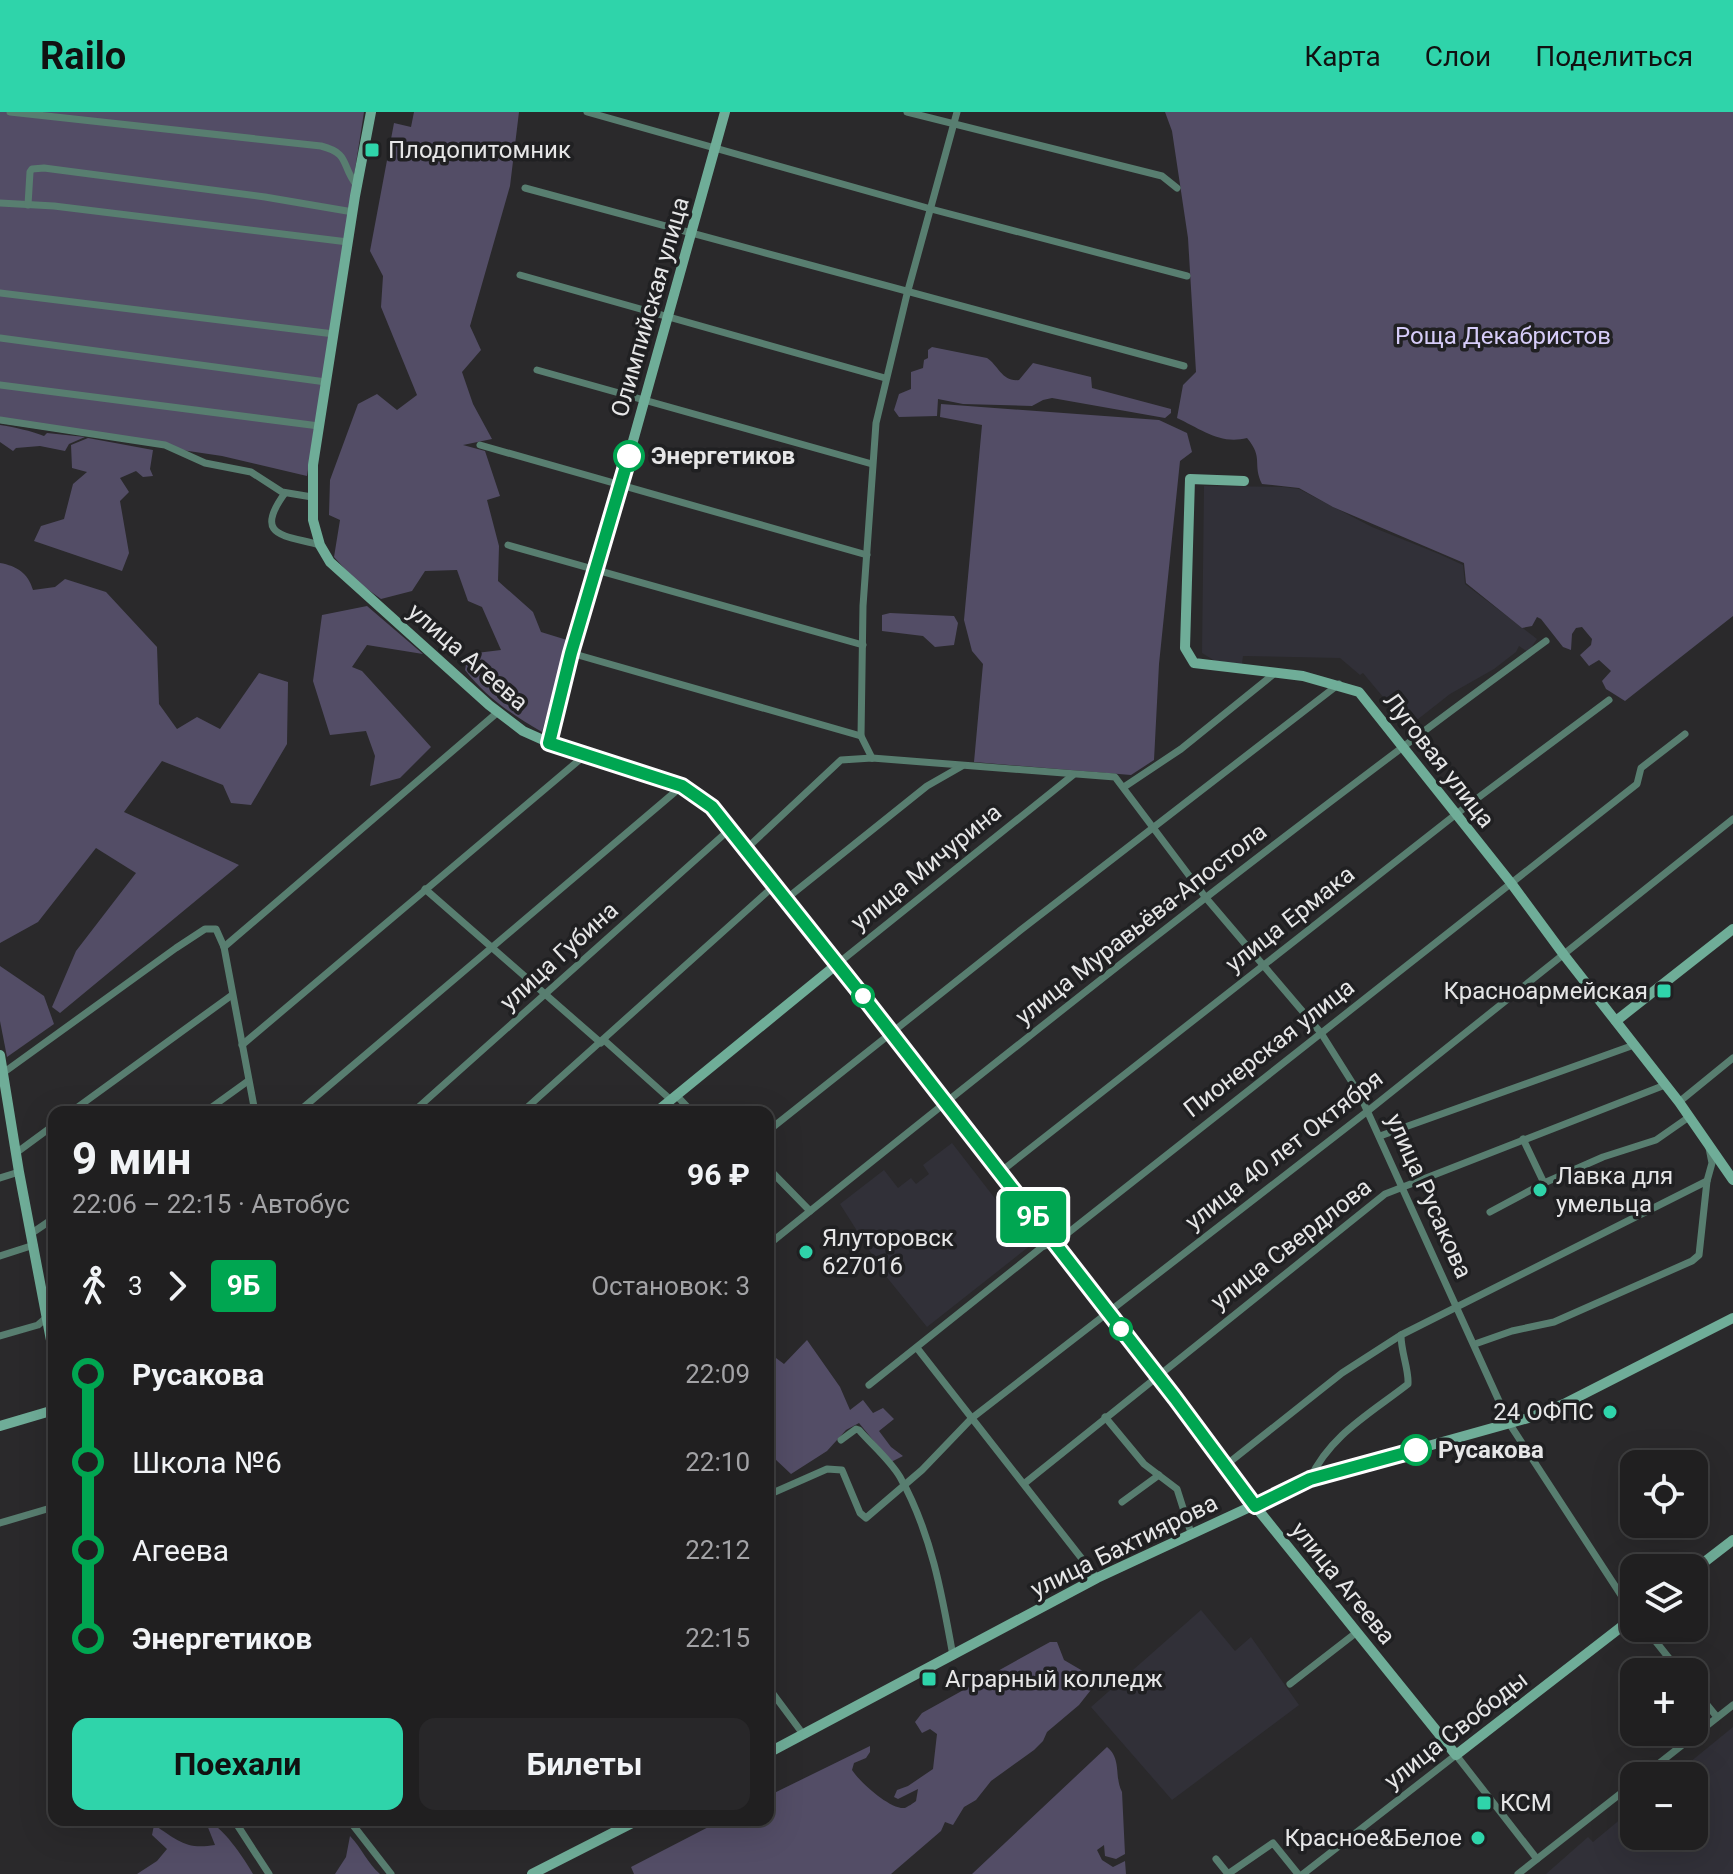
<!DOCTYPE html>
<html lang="ru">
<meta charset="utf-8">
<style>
body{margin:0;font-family:Roboto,sans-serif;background:#282729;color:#f1f3f6;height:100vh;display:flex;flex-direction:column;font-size:30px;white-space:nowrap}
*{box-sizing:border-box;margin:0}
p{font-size:26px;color:#a2a2a5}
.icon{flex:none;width:44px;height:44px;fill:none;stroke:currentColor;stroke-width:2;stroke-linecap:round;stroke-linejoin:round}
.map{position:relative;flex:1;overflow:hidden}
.drawer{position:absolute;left:48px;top:994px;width:726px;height:720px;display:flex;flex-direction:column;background:#201f20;border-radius:16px;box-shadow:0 8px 32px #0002,0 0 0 2px #3d3d3e}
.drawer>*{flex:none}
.badge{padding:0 16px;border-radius:6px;font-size:28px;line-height:52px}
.tools{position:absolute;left:1620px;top:1338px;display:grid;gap:16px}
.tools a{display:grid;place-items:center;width:88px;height:88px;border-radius:16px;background:#201f20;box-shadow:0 8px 32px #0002,0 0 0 2px #3d3d3e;font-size:40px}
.map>.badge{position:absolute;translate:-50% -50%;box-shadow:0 0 0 4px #fff}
.legs{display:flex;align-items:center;gap:12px;height:88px;padding:0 24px;font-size:26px}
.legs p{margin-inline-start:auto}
.head{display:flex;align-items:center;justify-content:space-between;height:136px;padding:0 24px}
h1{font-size:44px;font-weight:700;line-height:60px}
.primary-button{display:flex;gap:16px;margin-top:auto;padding:16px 24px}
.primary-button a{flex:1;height:92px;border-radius:16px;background:#2fd4aa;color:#111;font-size:32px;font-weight:700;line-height:92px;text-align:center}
.primary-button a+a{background:#282729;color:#f1f3f6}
ul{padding:0 24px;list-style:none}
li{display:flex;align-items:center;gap:28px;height:88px;font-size:30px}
li i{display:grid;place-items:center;width:12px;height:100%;margin:0 10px;background:currentColor}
li i::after{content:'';width:20px;height:20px;margin:-10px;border:6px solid;border-radius:50%;background:#201f20}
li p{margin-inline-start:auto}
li:first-child i{background:linear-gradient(#0000 50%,currentColor 0)}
li:last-child i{background:linear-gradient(currentColor 50%,#0000 0)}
header{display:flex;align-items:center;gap:48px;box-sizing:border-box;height:112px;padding:0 40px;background:#2fd4aa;color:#111}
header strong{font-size:38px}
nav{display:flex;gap:44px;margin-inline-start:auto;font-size:28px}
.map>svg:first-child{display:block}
.built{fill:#313038}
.green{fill:#534d66}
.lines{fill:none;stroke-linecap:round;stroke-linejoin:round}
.street{stroke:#587e70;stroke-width:7}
.secondary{stroke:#6fad98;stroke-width:10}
.line-1-casing{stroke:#fff;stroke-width:18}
.line-1{stroke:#00a651;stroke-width:12}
.poi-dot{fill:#2fd4aa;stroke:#202022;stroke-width:3}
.stop-1-dot{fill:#fff;stroke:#00a651;stroke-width:4}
.labels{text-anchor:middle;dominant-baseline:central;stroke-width:7;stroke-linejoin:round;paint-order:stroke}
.poi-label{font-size:24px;fill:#e6e6e7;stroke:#202022;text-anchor:start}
.street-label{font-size:24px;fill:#e6e6e7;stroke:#202022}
.park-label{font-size:24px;fill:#d6ccf8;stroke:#202022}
.stop-label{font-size:24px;font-weight:bold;fill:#e6e6e7;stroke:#202022;text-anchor:start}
</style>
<header>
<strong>Railo</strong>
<nav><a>Карта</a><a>Слои</a><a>Поделиться</a></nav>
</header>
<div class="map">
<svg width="1733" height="1762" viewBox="0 0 1733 1762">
<rect width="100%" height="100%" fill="#2a292b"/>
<!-- built -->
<g class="built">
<polygon points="1204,374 1283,375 1299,377 1372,415 1439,442 1463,453 1465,472 1537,527 1528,540 1519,534 1516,540 1494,557 1450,582 1408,615 1363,561 1360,563 1340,546 1243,544 1242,552 1215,549 1202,541"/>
<polygon points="952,1031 1031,1133 927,1215 885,1163 840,1092 884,1058 898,1076 911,1066 916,1072 929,1062 923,1053"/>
<polygon points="1201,1498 1235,1539 1251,1525 1299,1593 1172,1688 1091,1595"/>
<polygon points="1733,1615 1733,1762 1546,1762 1588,1725 1593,1730 1634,1696 1634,1724 1694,1724 1694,1664 1673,1664"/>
</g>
<!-- green -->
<g class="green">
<polygon points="0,0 364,0 307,364 222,344 0,311"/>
<path d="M414,0H519L510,74L470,214L481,238L462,260L473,292L492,327L463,333L485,339L500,384L487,388L499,434L498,469L533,500L541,520L567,528L542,620C512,603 486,585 465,558L468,542L501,538L482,495L468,489L457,458L425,459L412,479L381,487L356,469L334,445L340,408L329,403L330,368L358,292L377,282L397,298L417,283L381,195L383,164L370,139L394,11L411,15Z"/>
<path d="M1165,0H1733V504L1625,589L1606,577L1602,569L1611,559L1599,548L1589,554L1580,543L1591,533L1592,527L1582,515L1576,516L1572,522L1571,538L1563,535L1541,507L1537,505L1532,514L1522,516L1466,471L1464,451L1333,395L1299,376L1262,372C1252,352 1264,346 1247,326C1220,333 1201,317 1177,306L1183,273L1196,260L1188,126L1172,19Z"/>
<path d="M932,235L987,246C999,254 1002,270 1019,268L1033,251L1091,265L1092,276L1171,297V301L1165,306L1052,286L1043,288L1032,294L963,292L938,287L937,304L899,305L894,298L899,282L911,277V260L923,256L924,248L928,246V238Z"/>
<polygon points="941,292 1159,308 1187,321 1192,340 1180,349 1159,552 1154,648 1131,663 974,650 983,552 972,539 964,508 982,313 940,305"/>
<path d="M0,313C13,315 32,319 44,324L47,321L85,325L69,332L65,339L40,334L16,336L13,339L0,330Z"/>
<polygon points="88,326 153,338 150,357 153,364 143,365 136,359 120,366 129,380 120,389 129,441 122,459 34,429 41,414 64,407 73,372 87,360 72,356 71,333"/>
<path d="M0,451C17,454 28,461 33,478L55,475L65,467L106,480L157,535L159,592L177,617L197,605L220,617L259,561L288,570L287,632L251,693L231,691L223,673L162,649L124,700L239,753L60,901L52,895L76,839L136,761L96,736L38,810L0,831Z"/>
<polygon points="367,494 423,542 367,533 352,555 362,559 431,635 400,666 370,674 375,644 366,619 330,623 313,569 322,503"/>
<polygon points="890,501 954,504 958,511 954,533 935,535 923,524 882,519 882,503"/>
<polygon points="0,854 44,884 54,912 7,945 0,909"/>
<polygon points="807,1228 840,1275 850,1298 863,1288 873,1301 883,1296 894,1307 879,1319 891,1335 903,1344 891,1350 859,1311 846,1318 827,1339 791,1362 774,1346 768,1349 768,1240 784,1252"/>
<path d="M1050,1530H1057L1064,1548L1093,1565L1094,1574L1079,1593L1047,1620L1043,1629L1034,1638L991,1669L976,1688L964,1695L953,1713L945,1710L941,1719L891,1762H634L631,1755L722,1708H768V1684L870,1634V1640L866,1646L854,1651L852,1658C859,1669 890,1698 905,1696C907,1695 914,1691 916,1689L918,1677L898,1687L894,1685L897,1678L908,1674L933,1657L937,1622L930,1617L922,1621L915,1610L922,1601Z"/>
<path d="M1107,1635C1122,1647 1114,1665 1122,1680L1125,1742L1116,1747L1105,1744L1104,1733L1097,1738L1102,1748L1113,1755L1125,1749L1126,1762H972Z"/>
<path d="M205,1708C222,1713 244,1746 253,1762H137L157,1749L167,1737L152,1723L154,1713C178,1728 185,1738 215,1733Z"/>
<path d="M350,1724C362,1736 367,1751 380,1762H335L346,1745Z"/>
</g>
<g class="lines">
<!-- street -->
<g class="street">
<path d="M10,0L321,34C351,42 340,52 357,74"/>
<polyline points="587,0 931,97 1187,164"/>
<polyline points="907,0 1162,64 1177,76"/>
<polyline points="525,76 1184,254"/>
<polyline points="0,91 54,94 348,130"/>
<polyline points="28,93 30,60 32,57 44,56 265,85 353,100"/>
<polyline points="520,163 885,266"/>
<polyline points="0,181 334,222"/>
<polyline points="0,226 326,270"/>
<polyline points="537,258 872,352"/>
<polyline points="0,273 319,314"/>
<polyline points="0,308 165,333 205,351 251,360 282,380 312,385"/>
<polyline points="480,333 867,443"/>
<path d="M285,381C252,426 286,423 320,433"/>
<polyline points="508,433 863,533"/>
<polyline points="571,541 861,624"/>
<polyline points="872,646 861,624 863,494 876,311 907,182 957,0"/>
<polyline points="1124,675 1181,637 1275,561"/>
<polyline points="746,737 841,648 872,646 1115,665 1206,786 1321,921 1360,983 1509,1311 1634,1503"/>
<polyline points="425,777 601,931"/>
<polyline points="786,787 927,674 962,654"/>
<polyline points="224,835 498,600"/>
<polyline points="836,853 1073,663"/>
<polyline points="604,928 671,988"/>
<polyline points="242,933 584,644"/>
<polyline points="3,961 176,836 205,817 216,817 224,835 255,1000"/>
<polyline points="676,983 692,1000"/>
<polyline points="1679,990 1733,946"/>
<polyline points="71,1000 232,883"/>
<polyline points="205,1000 248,969"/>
<polyline points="298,1000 682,674"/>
<polyline points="413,1000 730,717"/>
<polyline points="522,1000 775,773"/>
<polyline points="768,1019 1022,817 1339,572"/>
<polyline points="1380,1024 1634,933"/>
<polyline points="1523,1027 1544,1071"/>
<polyline points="16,1041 54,1013"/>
<polyline points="768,1056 810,1099"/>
<polyline points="999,1061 1455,703 1609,588"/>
<polyline points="0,1066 19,1060"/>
<polyline points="1490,1100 1544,1071 1603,1045 1656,1028 1689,1005"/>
<polyline points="32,1121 54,1106"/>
<path d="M768,1133C1024,927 1280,723 1546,529"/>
<polyline points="0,1144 34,1133"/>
<polyline points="0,1224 38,1213 54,1199"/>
<polyline points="1475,1232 1512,1219 1554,1210 1692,1149 1699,1143 1707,1069"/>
<polyline points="917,1236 1097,1466"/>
<polyline points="869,1273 1042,1135 1059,1128 1637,672 1641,656 1685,622"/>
<polyline points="1105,1305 1144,1352 1177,1377 1191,1421"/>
<path d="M841,1328L856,1317L859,1318C872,1333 890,1348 900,1365C931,1420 942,1482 953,1544"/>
<polyline points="1226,1353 1342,1261 1401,1223"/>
<path d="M1310,1367C1330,1323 1371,1301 1408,1272C1409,1257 1401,1241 1401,1223L1707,1069L1712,1051L1708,1031"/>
<polyline points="1025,1371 1385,1082 1665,973"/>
<polyline points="768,1383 827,1357 842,1358 860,1401 866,1406 922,1358 972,1306 1369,998 1733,707"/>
<polyline points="1122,1390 1159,1363"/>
<polyline points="0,1411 54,1395"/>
<polyline points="1645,1516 1680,1560"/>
<polyline points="1290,1572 1357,1520"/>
<polyline points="768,1575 803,1622"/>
<polyline points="1694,1577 1717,1605"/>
<polyline points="1643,1664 1733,1593"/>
<polyline points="234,1708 269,1762"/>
<polyline points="349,1708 391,1762"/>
<polyline points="1216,1747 1228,1762"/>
<polyline points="1228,1762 1273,1731 1298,1762"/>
<polyline points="1303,1762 1456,1643 1537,1747"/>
<polyline points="1518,1762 1634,1671"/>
</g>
<!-- secondary -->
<g class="secondary">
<polyline points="371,0 355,84 313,353 313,408 320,433 330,450 489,593 523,619 570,640 682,674 712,695 865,887 1157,1264 1255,1394 1456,1643 1634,1505"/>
<polyline points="1244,369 1190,367 1185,536 1194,551 1303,564 1359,580 1511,771 1564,843 1679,990 1733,1068"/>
<polyline points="549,631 571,541 621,372 725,0"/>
<polyline points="1616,909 1733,817"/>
<polyline points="0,943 19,1060 54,1244"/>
<polyline points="656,1000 836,853"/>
<polyline points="0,1314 54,1298"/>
<polyline points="1694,1458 1733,1428"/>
<polyline points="768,1641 1097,1466 1310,1367 1532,1305 1564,1292 1733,1206"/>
<polyline points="532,1762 638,1708"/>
</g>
</g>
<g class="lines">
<!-- line-1 casing -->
<g class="line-1-casing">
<polyline id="line-1" points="629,344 571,541 549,631 682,674 712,695 865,887 1175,1286 1255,1394 1310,1367 1416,1338"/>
</g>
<!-- line-1 -->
<use href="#line-1" class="line-1"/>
</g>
<!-- markers -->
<g class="poi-dot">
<rect x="364" y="30" width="16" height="16" rx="4"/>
<rect x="1656" y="871" width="16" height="16" rx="4"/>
<circle cx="1540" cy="1078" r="8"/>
<circle cx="806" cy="1140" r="8"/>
<circle cx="1610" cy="1300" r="8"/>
<rect x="921" y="1559" width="16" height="16" rx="4"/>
<rect x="1476" y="1683" width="16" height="16" rx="4"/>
<circle cx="1478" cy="1726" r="8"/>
</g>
<g class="stop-1-dot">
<circle cx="629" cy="344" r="14"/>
<circle cx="863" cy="884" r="10"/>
<circle cx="1121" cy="1217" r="10"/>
<circle cx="1416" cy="1338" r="14"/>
</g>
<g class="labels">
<!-- poi labels -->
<g class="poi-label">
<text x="388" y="38">Плодопитомник</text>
<text x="1648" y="879" text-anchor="end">Красноармейская</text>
<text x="1556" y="1064">Лавка для<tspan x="1556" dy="28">умельца</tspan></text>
<text x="822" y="1126">Ялуторовск<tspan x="822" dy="28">627016</tspan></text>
<text x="1594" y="1300" text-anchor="end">24 ОФПС</text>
<text x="945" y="1567">Аграрный колледж</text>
<text x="1500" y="1691">КСМ</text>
<text x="1462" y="1726" text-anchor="end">Красное&amp;Белое</text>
</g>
<!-- street labels -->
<g class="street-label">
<text transform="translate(650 195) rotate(-74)">Олимпийская улица</text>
<text transform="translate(468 545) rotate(41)">улица Агеева</text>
<text transform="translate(1439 648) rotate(52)">Луговая улица</text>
<text transform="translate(926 755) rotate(-39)">улица Мичурина</text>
<text transform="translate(1290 807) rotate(-38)">улица Ермака</text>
<text transform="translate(1141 812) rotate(-38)">улица Муравьёва-Апостола</text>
<text transform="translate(559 844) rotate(-42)">улица Губина</text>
<text transform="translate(1269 936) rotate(-38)">Пионерская улица</text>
<text transform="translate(1284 1038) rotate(-38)">улица 40 лет Октября</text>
<text transform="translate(1429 1084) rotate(66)">улица Русакова</text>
<text transform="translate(1291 1132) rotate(-38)">улица Свердлова</text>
<text transform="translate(1124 1434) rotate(-26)">улица Бахтиярова</text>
<text transform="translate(1343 1471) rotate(51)">улица Агеева</text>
<text transform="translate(1456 1618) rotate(-38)">улица Свободы</text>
</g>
<!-- park labels -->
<g class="park-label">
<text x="1503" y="224">Роща Декабристов</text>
</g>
<!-- stop labels -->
<g class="stop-label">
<text x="651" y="344">Энергетиков</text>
<text x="1438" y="1338">Русакова</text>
</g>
</g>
</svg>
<div class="tools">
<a><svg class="icon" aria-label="locate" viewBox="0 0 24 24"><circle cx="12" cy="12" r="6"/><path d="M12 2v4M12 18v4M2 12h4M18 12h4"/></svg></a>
<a><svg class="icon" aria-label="layers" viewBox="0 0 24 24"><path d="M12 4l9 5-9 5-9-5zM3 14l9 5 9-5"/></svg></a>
<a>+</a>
<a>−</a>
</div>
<b class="badge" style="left:1033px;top:1105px;background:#00a651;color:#fff">9Б</b>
<section class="drawer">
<div class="head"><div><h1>9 мин</h1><p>22:06 – 22:15 · Автобус</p></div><b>96 ₽</b></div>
<div class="legs"><svg class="icon" aria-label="walk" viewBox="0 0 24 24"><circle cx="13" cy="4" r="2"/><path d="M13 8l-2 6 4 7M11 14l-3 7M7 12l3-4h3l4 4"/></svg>3<svg class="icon" aria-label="forward" viewBox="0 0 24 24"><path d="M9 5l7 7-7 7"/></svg><b class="badge" style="background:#00a651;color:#fff">9Б</b><p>Остановок: 3</p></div>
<ul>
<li><i style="color:#00a651"></i><b>Русакова</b><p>22:09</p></li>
<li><i style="color:#00a651"></i><span>Школа №6</span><p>22:10</p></li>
<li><i style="color:#00a651"></i><span>Агеева</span><p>22:12</p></li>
<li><i style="color:#00a651"></i><b>Энергетиков</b><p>22:15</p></li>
</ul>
<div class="primary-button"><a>Поехали</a><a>Билеты</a></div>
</section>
</div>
